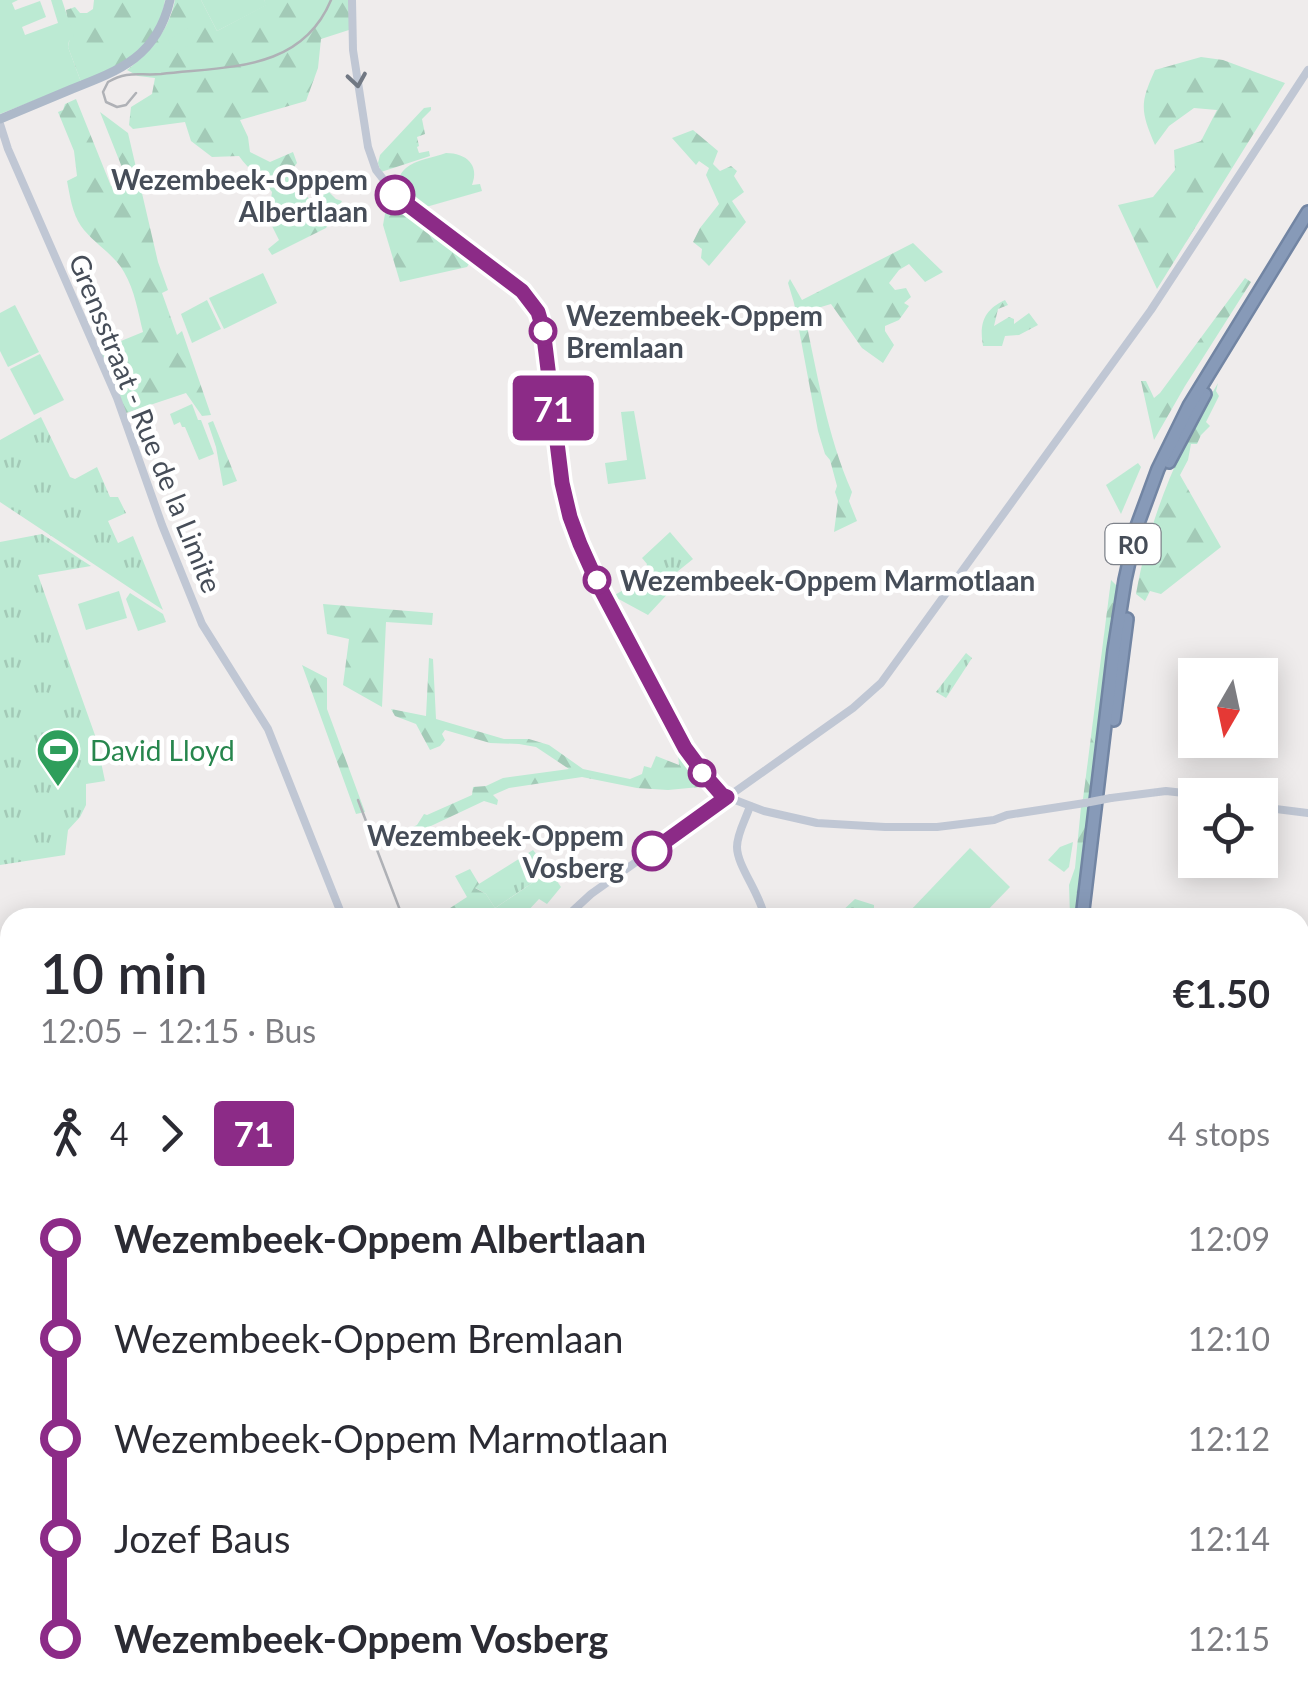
<!DOCTYPE html>
<meta charset="utf-8">
<style>
body{margin:0;font-family:Lato,sans-serif;background:#f7f7f7;color:#2b2b33;height:100vh;display:flex;flex-direction:column;font-size:38px;white-space:nowrap}
*{box-sizing:border-box;margin:0}
p{font-size:32px;color:#7c7c81}
.icon{flex:none;width:55px;height:55px;fill:none;stroke:currentColor;stroke-width:2;stroke-linecap:round;stroke-linejoin:round}
.map{position:relative;flex:1;overflow:hidden}
.sheet{position:absolute;left:0px;top:908px;width:1310px;height:802px;display:flex;flex-direction:column;background:#fff;border-radius:30px 30px 0 0;box-shadow:0 5px 25px #0003}
.sheet>*{flex:none}
.badge{padding:0 20px;border-radius:8px;font-size:35px;line-height:65px}
.needle{width:65px;rotate:189deg}
.fabs{position:absolute;left:1178px;top:658px;display:grid;gap:20px}
.fabs a{display:grid;place-items:center;width:100px;height:100px;border-radius:0px;background:#fff;box-shadow:0 5px 25px #0003;font-size:50px}
.map>.badge{position:absolute;translate:-50% -50%;box-shadow:0 0 0 5px #fff}
.legs{display:flex;align-items:center;gap:15px;height:110px;padding:0 40px;font-size:32px}
.legs p{margin-inline-start:auto}
.headline{display:flex;align-items:center;justify-content:space-between;height:170px;padding:0 40px}
h1{font-size:55px;font-weight:600;line-height:75px}
ul{padding:0 40px;list-style:none}
li{display:flex;align-items:center;gap:35px;height:100px;font-size:38px}
li i{display:grid;place-items:center;width:15px;height:100%;margin:0 12px;background:currentColor}
li i::after{content:'';width:25px;height:25px;margin:-12px;border:8px solid;border-radius:50%;background:#fff}
li p{margin-inline-start:auto}
li:first-child i{background:linear-gradient(#0000 50%,currentColor 0)}
li:last-child i{background:linear-gradient(currentColor 50%,#0000 0)}
.map>svg:first-child{display:block}
.grass{fill:url(#grass-tufts)}
.forest{fill:url(#forest-firs)}
.cemetery{fill:url(#cemetery-stones)}
.green{fill:#bcead3}
.lines{fill:none;stroke-linecap:round;stroke-linejoin:round}
.stream{stroke:#8dc9e4;stroke-width:2.5}
.highway-casing{stroke:#7285a3;stroke-width:16}
.secondary{stroke:#c0c7d4;stroke-width:8}
.primary{stroke:#adb9c9;stroke-width:9}
.highway{stroke:#879ab8;stroke-width:11}
.tram{stroke:#afb1b6;stroke-width:2.5}
.secondary-bridge{stroke:#c0c7d4;stroke-width:8}
.oneway{stroke:#717883}
.line-1-casing{stroke:#fff;stroke-width:22}
.line-1{stroke:#8c2b87;stroke-width:15}
.stop-1-dot{fill:#fff;stroke:#8c2b87;stroke-width:5}
.labels{text-anchor:middle;dominant-baseline:central;stroke-width:9;stroke-linejoin:round;paint-order:stroke}
.shield{fill:#fff;stroke:#7e828a;stroke-width:2.5}
.shield-label{font-size:25px;font-weight:bold;fill:#464d58}
.stop-label{font-size:28px;font-weight:bold;fill:#464d58;stroke:#fff;text-anchor:end}
.street-label{font-size:28px;fill:#464d58;stroke:#fff}
.leisure-label{font-size:28px;fill:#27864d;stroke:#fff;text-anchor:start}
</style>
<div class="map">
<svg width="1308" height="1708" viewBox="0 0 1308 1708">
<defs>
<pattern id="grass-tufts" width="24" height="20" patternUnits="userSpaceOnUse" patternTransform="scale(2.5)"><rect width="24" height="20" fill="#bcead3"/><path d="M3 7l-1-3M5 7V3M7 7l1-3M15 17l-1-3M17 17v-4M19 17l1-3" fill="none" stroke="#a3cab7"/></pattern>
<pattern id="forest-firs" width="22" height="20" patternUnits="userSpaceOnUse" patternTransform="scale(2.5)"><rect width="22" height="20" fill="#bcead3"/><path d="M5 1l3.5 6h-7zM16 11l3.5 6h-7z" fill="#a3cab7"/></pattern>
<pattern id="cemetery-stones" width="16" height="16" patternUnits="userSpaceOnUse" patternTransform="scale(2.5)"><rect width="16" height="16" fill="#bcead3"/><path d="M2 7V4a2 2 0 0 1 4 0v3zM10 15v-3a2 2 0 0 1 4 0v3z" fill="#a3cab7"/></pattern>
</defs>
<rect width="100%" height="100%" fill="#efecec"/>
<!-- grass -->
<g class="grass">
<polygon points="41,417 70,477 75,479 97,467 110,497 118,497 126,513 108,521 118,543 133,536 163,610 0,502 0,440"/>
<path d="M670,532L693,559L667,580L673,588L648,615L613,596C627,588 642,580 647,564L642,558Z"/>
<polygon points="42,534 91,566 38,575 96,738 105,781 86,784 86,805 80,817 68,830 65,855 0,865 0,542"/>
<polygon points="966,653 972,658 946,698 936,692"/>
<polygon points="533,850 550,871 495,908 486,894 474,887"/>
<polygon points="855,899 874,905 874,914 868,913 862,917 844,917 840,913"/>
</g>
<!-- forest -->
<g class="forest">
<path d="M94,0H165C158,50 122,64 81,82L68,47L70,38L66,10L75,7L80,13H87L93,9Z"/>
<path d="M175,0H201L217,31L266,5L264,0H352V29L321,39L318,68L306,101L240,120L248,137L250,152L270,162L293,152L297,163L291,171L306,196L310,199L326,189L336,199L342,201L326,228L272,255L268,249L279,240L268,218L272,192C263,178 248,170 239,156L212,157L191,141L185,122L133,129L129,125L131,107L152,94L155,78L138,76L127,70C151,52 169,30 175,0Z"/>
<path d="M1201,57L1223,60L1285,83L1157,289L1118,205L1153,197L1175,170L1174,150L1201,141L1217,110L1194,108L1169,126L1155,145C1140,110 1140,103 1155,70Z"/>
<path d="M76,99L111,186L127,180L100,112L128,133L158,262L168,290L162,293L177,335L182,331L211,415L202,416L186,393L126,413L99,350L143,332C138,312 135,291 124,272C114,254 93,243 81,226C72,213 70,196 67,181L77,176L74,151L58,112L63,110L65,104Z"/>
<polygon points="431,107 431,110 422,119 425,134 417,137 419,146 417,147 419,153 429,151 430,156 381,172 378,163 380,155 424,108"/>
<polygon points="693,130 718,151 713,164 720,171 731,166 737,171 734,176 744,192 732,201 746,222 709,266 701,258 702,249 693,242 700,228 719,204 706,175 709,168 699,161 696,165 672,138"/>
<polygon points="388,197 473,258 467,267 400,282 383,225"/>
<path d="M913,243L943,272L925,282L909,264L899,270L889,283L895,290L906,288L911,297L904,303L909,306L899,320L885,326V331L894,345L883,363L862,348L831,304L804,312C817,373 827,435 852,492L849,501L857,521L834,532L838,501L835,492L837,486L830,460L825,454L818,431L794,303L788,283L790,279L802,300Z"/>
<polygon points="1245,278 1251,282 1185,386 1154,440 1141,381 1146,381 1154,398 1160,393"/>
<path d="M1005,300L1008,305L998,309L994,326L1009,317L1014,319V324L1029,313L1038,325L1019,335L1005,336L1002,346H983C979,323 984,310 1005,300Z"/>
<path d="M1218,383L1216,391L1219,396L1206,422L1210,426L1201,435L1197,444H1191L1188,460L1180,475L1221,547L1161,594L1150,591L1145,601L1136,594C1150,515 1178,451 1218,383Z"/>
<polygon points="213,421 237,481 223,486 216,447 208,423"/>
<polygon points="1138,463 1141,467 1121,514 1106,485"/>
<polygon points="1111,580 1118,587 1092,798 1083,799"/>
<polygon points="323,604 433,613 432,625 386,622 382,707 343,685 349,639 327,634"/>
<polygon points="429,658 433,659 436,719 504,739 529,739 549,745 583,769 630,779 642,774 644,766 651,768 656,756 679,765 678,754 681,749 685,752 710,786 668,790 637,788 582,777 509,788 493,795 498,800 497,805 484,801 416,833 409,829 417,825 424,814 427,815 472,795 473,787 486,786 503,778 569,769 536,747 519,744 490,743 445,730 442,734 445,740 440,746 430,750 416,724 395,716 391,709 426,716"/>
<polygon points="302,665 327,678 327,709 365,812 356,814"/>
<polygon points="1091,805 1076,917 1070,917 1069,885 1075,868 1081,807"/>
<polygon points="470,869 479,884 475,888 486,894 495,908 482,917 448,917 444,912 467,897 455,876"/>
<polygon points="25,1700 188,1700 169,1708 32,1708"/>
</g>
<!-- cemetery -->
<g class="cemetery">
<polygon points="437,1700 544,1700 547,1708 441,1708"/>
<polygon points="553,1700 677,1700 679,1708 556,1708"/>
</g>
<!-- green -->
<g class="green">
<polygon points="0,0 18,0 12,3 15,10 40,1 46,17 22,27 25,35 58,23 51,0 62,0 74,37 69,41 68,47 81,82 0,114"/>
<polygon points="201,0 264,0 267,5 217,31"/>
<polygon points="189,27 197,40 176,53 168,40"/>
<path d="M446,153C466,153 480,165 472,185L480,184L482,191L419,209C407,201 389,182 406,168C415,160 435,157 446,153Z"/>
<polygon points="263,273 277,303 224,329 209,298"/>
<polygon points="207,300 221,329 192,343 181,314"/>
<polygon points="15,305 39,352 8,367 0,351 0,313"/>
<polygon points="40,354 64,400 34,415 10,369"/>
<polygon points="192,404 198,420 201,420 214,454 199,460 185,427 182,427 180,422 174,425 170,414"/>
<polygon points="634,411 646,479 608,484 605,463 627,460 621,412"/>
<polygon points="119,591 127,618 86,630 78,604"/>
<polygon points="130,593 163,614 166,622 138,631 126,599"/>
<polygon points="1073,842 1069,867 1064,872 1048,860 1060,847"/>
<polygon points="970,848 1010,887 981,917 915,917 909,912"/>
<polygon points="550,871 561,887 547,904 539,899 525,914 528,917 482,917"/>
<polygon points="10,1534 10,1700 0,1704 0,1546"/>
<polygon points="972,1700 1080,1700 1074,1708 980,1708 982,1702"/>
</g>
<g class="lines">
<!-- stream -->
<g class="stream">
<polyline points="0,1213 10,1212"/>
<polyline points="0,1552 10,1543"/>
</g>
<!-- highway casing -->
<g class="highway-casing">
<g id="highway">
<polyline points="1169,462 1205,394"/>
<polyline points="1114,720 1127,619"/>
<polyline points="1082,918 1114,650 1125,580 1137,526 1158,469 1189,406 1308,212"/>
<polyline points="1239,1700 1240,1708"/>
</g>
</g>
<!-- secondary -->
<g class="secondary">
<polyline points="352,0 353,50 368,147 376,170 395,194 522,291 538,312 543,329 562,483 570,517 580,544 598,582 685,748 722,795 764,811 817,823 885,827 937,827 994,820 1007,815 1085,803"/>
<polyline points="0,124 8,149 117,398 162,525 202,624 268,729 343,918"/>
<polyline points="1111,798 1166,791 1202,795"/>
<path d="M750,806C746,819 737,833 737,847C737,866 760,893 765,918"/>
<polyline points="1260,807 1308,813"/>
<polyline points="565,918 591,894 853,708 881,683 1151,310 1308,70"/>
<polyline points="1300,1377 1308,1375"/>
<polyline points="0,1543 10,1530"/>
</g>
<!-- primary -->
<path class="primary" d="M0,119C24,109 48,99 72,89C121,70 157,56 170,0"/>
<!-- highway -->
<use href="#highway" class="highway"/>
<!-- tram -->
<g class="tram">
<path d="M136,93L126,105L117,107L106,102L103,92L108,82C128,70 140,76 161,74C227,66 301,72 331,0"/>
<polyline points="358,800 403,918"/>
<polyline points="1300,1214 1308,1214"/>
</g>
<!-- secondary-bridge -->
<polyline class="secondary-bridge" points="1085,803 1111,798"/>
</g>
<!-- one-way arrows -->
<defs><path id="oneway-chevron" d="M-2-3.5L2.5 0L-2 3.5" fill="none" stroke-width="1.6" stroke-linecap="round" stroke-linejoin="round" transform="scale(2.5)"/></defs>
<use class="oneway" href="#oneway-chevron" transform="translate(357 80) rotate(81)"/>
<g class="lines">
<!-- line-1 casing -->
<g class="line-1-casing">
<polyline id="line-1" points="395,195 522,291 538,312 543,329 562,483 570,517 580,544 598,584 685,748 708,779 722,795 727,797 652,851"/>
</g>
<!-- line-1 -->
<use href="#line-1" class="line-1"/>
</g>
<!-- icons -->
<defs>
<g id="stadium-pin" transform="scale(2.25)"><path d="M0 17L-7.5 6A9.5 9.5 0 1 1 7.5 6Z" fill="#2e9e5b" stroke="#fff"/><path d="M0-5a6.5 5 0 1 0 0 10a6.5 5 0 1 0 0-10ZM-3.5-1.8h7v3.6h-7Z" fill="#fff"/></g>
</defs>
<g fill-rule="evenodd">
<use href="#stadium-pin" x="58" y="750"/>
</g>
<!-- markers -->
<g class="stop-1-dot">
<circle cx="395" cy="195" r="18"/>
<circle cx="543" cy="331" r="12"/>
<circle cx="597" cy="580" r="12"/>
<circle cx="702" cy="773" r="12"/>
<circle cx="652" cy="851" r="18"/>
</g>
<g class="labels">
<!-- shield labels -->
<rect class="shield" x="1105.5" y="524" width="55" height="40" rx="8"/>
<g class="shield-label">
<text x="1133" y="544">R0</text>
</g>
<!-- stop labels -->
<g class="stop-label">
<text x="368" y="179">Wezembeek-Oppem<tspan x="368" dy="32">Albertlaan</tspan></text>
<text x="566" y="315" text-anchor="start">Wezembeek-Oppem<tspan x="566" dy="32">Bremlaan</tspan></text>
<text x="620" y="580" text-anchor="start">Wezembeek-Oppem Marmotlaan</text>
<text x="624" y="835">Wezembeek-Oppem<tspan x="624" dy="32">Vosberg</tspan></text>
</g>
<!-- street labels -->
<g class="street-label">
<text transform="translate(146 423) rotate(68)">Grensstraat - Rue de la Limite</text>
</g>
<!-- leisure labels -->
<g class="leisure-label">
<text x="90" y="750">David Lloyd</text>
</g>
</g>
</svg>
<div class="fabs">
<a><svg class="needle" viewBox="-14 -14 28 28"><path d="M0-13l5 13h-10z" fill="#e53935"/><path d="M0 13l5-13h-10z" fill="#7c7c81"/></svg></a>
<a><svg class="icon" aria-label="locate" viewBox="0 0 24 24"><circle cx="12" cy="12" r="6"/><path d="M12 2v4M12 18v4M2 12h4M18 12h4"/></svg></a>
</div>
<b class="badge" style="left:553px;top:408px;background:#8c2b87;color:#fff">71</b>
<section class="sheet">
<div class="headline"><div><h1>10 min</h1><p>12:05 – 12:15 · Bus</p></div><b>€1.50</b></div>
<div class="legs"><svg class="icon" aria-label="walk" viewBox="0 0 24 24"><circle cx="13" cy="4" r="2"/><path d="M13 8l-2 6 4 7M11 14l-3 7M7 12l3-4h3l4 4"/></svg>4<svg class="icon" aria-label="forward" viewBox="0 0 24 24"><path d="M9 5l7 7-7 7"/></svg><b class="badge" style="background:#8c2b87;color:#fff">71</b><p>4 stops</p></div>
<ul>
<li><i style="color:#8c2b87"></i><b>Wezembeek-Oppem Albertlaan</b><p>12:09</p></li>
<li><i style="color:#8c2b87"></i><span>Wezembeek-Oppem Bremlaan</span><p>12:10</p></li>
<li><i style="color:#8c2b87"></i><span>Wezembeek-Oppem Marmotlaan</span><p>12:12</p></li>
<li><i style="color:#8c2b87"></i><span>Jozef Baus</span><p>12:14</p></li>
<li><i style="color:#8c2b87"></i><b>Wezembeek-Oppem Vosberg</b><p>12:15</p></li>
</ul>
</section>
</div>
